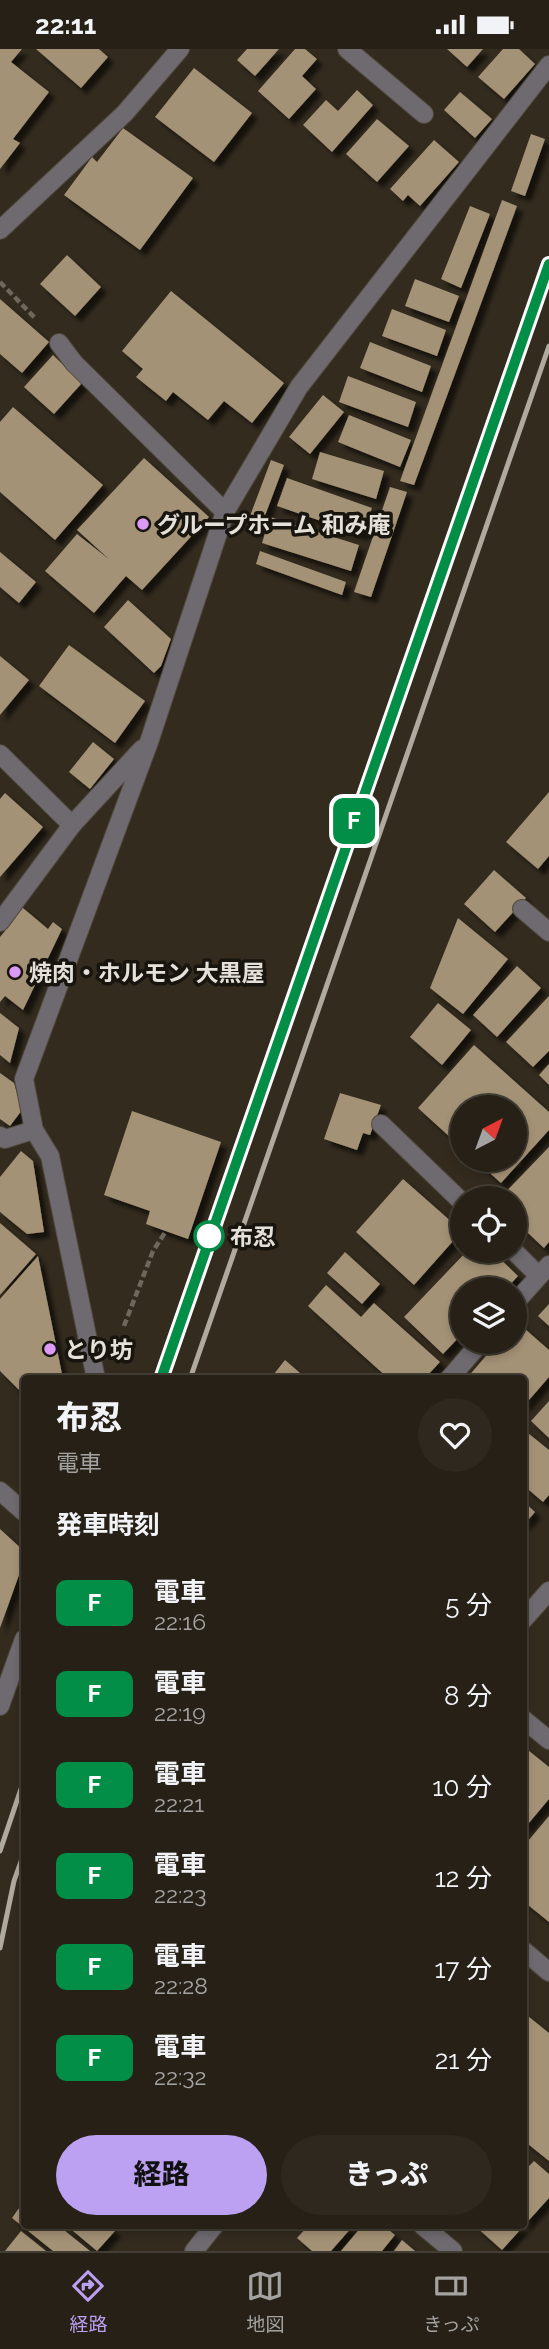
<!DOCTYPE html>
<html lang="ja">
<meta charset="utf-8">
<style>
body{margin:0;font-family:Raleway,"Noto Sans JP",sans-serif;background:#2e281f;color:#f1f3f6;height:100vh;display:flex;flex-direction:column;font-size:26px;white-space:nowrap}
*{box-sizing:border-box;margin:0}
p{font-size:23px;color:#a4a3a1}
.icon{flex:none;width:38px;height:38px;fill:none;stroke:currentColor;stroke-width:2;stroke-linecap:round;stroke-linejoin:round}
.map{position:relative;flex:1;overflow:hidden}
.details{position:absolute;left:21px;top:1326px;width:506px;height:854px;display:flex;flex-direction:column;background:#262016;border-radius:7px;box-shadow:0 4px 10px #0003,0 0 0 2px #423e35}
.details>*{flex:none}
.badge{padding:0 14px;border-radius:10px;font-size:24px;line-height:46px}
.needle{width:46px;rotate:41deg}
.fabs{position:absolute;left:450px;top:1046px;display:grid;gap:14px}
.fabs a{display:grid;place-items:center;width:77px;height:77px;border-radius:50%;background:#262016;box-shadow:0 4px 10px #0003,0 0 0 2px #423e35;font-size:35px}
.map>.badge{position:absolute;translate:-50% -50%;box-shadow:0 0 0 4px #fff}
h2{padding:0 35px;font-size:26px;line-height:63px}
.round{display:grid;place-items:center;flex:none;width:74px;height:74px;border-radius:37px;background:#2e281f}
.head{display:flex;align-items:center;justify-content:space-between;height:119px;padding:0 35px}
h1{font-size:33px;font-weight:800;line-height:52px}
.button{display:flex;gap:14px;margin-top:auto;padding:14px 35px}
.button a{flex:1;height:80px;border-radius:42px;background:#bca0f2;color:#111;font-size:28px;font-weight:800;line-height:80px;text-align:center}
.button a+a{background:#2e281f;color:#f1f3f6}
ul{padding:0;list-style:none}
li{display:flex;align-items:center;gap:21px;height:91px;padding:0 35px}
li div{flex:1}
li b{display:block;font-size:26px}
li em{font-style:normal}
li .badge{min-width:77px;font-weight:700;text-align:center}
.status{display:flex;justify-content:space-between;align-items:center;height:49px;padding:0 35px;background:#262016;direction:ltr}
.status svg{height:19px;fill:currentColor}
.tabs{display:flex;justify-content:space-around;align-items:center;height:98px;border-top:2px solid #423e35;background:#262016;font-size:19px;color:#a4a3a1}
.tabs a{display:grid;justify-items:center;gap:4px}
.tabs .current{color:#bca0f2}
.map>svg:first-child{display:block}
.building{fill:#a49276;filter:url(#shadow)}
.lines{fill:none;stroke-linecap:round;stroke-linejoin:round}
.street-casing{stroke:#50483c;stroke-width:20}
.path{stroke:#6e675c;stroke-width:4.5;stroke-dasharray:7 3.5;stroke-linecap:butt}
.street{stroke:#6e6a70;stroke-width:18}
.rail{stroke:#afa99e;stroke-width:5}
.line-casing{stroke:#fff;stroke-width:16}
.line{stroke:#028e46;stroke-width:10}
.poi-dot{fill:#da9af6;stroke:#18140e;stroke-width:2.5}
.stop-dot{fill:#fff;stroke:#028e46;stroke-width:3.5}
.labels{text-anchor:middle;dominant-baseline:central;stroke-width:7;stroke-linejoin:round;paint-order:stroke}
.poi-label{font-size:23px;font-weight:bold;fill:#e6e1d8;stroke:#18140e;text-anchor:start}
.stop-label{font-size:23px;font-weight:bold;fill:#e6e1d8;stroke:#18140e;text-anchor:start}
</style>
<div class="status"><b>22:11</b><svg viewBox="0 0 49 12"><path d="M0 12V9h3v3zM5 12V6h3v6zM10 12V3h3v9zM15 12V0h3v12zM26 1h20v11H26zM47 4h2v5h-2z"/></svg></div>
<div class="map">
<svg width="549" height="2202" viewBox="0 0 549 2202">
<defs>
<filter id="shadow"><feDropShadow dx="6" dy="6" stdDeviation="2" flood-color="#0009"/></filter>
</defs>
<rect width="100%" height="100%" fill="#332b1e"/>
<!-- building -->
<g class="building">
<polygon points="0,0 22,0 11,13 49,43 13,90 20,94 0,120"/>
<polygon points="36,0 99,0 108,8 81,39"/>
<polygon points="247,0 279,0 255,27 237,11"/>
<polygon points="295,0 305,0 317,10 302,27 316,40 289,70 258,42"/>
<polygon points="447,0 483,0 467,18"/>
<polygon points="503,0 519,0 535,15 504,50 478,28"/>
<polygon points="194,19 252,64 214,113 155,68"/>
<polygon points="357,41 373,56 332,103 303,76 326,51 338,62"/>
<polygon points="460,43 492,70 475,89 444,61"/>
<polygon points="377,70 409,97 377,133 346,105"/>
<polygon points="123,79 193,129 140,201 64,146 92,108 97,113"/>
<polygon points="531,85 545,90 525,147 511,142"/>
<polygon points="434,91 459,113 420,157 408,146 403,152 390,140"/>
<polygon points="502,151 517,157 414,436 400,432"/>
<polygon points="470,157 490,165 461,239 441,230"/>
<polygon points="67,206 101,238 75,267 40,235"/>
<polygon points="415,230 459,247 449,273 405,257"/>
<polygon points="171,242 284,334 252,374 224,352 208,371 173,343 166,352 136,328 143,320 122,302"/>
<polygon points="0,250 49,293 22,324 0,305"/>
<polygon points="392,260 446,281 437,307 382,287"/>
<polygon points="370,293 431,317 422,343 360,319"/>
<polygon points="53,306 82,334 54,365 24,338"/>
<polygon points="348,327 416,353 408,378 339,353"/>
<polygon points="323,346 344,363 310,405 289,388"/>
<polygon points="13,358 103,436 55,491 0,443 0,373"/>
<polygon points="349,366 411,391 400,418 338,393"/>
<polygon points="320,403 384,422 376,450 312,430"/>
<polygon points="144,409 209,468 142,541 126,527 94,564 45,522 77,485 110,511 77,481"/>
<polygon points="271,411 284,416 260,480 247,475"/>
<polygon points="287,429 372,459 362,486 277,457"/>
<polygon points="390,438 407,443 371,548 354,543"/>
<polygon points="270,468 359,496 351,522 262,494"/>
<polygon points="260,502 346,533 342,546 256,515"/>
<polygon points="0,503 36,533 19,554 0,538"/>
<polygon points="128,551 171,590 161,617 154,624 104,578"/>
<polygon points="69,596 145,652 115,694 39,637"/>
<polygon points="0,607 29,631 0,666"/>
<polygon points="93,693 114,710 90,740 69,723"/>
<polygon points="549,743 549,807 538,820 506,793"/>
<polygon points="5,744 43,778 0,828 0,750"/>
<polygon points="494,821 526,849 495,883 464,855"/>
<polygon points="17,854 48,880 53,873 62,880 23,961 5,947 0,953 0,888 5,882 0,878"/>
<polygon points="458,869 508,910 463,965 430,939"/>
<polygon points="517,917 541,939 497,988 473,966"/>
<polygon points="549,947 549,1002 533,1018 506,993"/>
<polygon points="438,954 471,981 442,1016 410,988"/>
<polygon points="0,964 19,979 10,1014 0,1006"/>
<polygon points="474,996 549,1063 549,1081 501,1134 475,1111 514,1111 514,1059 462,1059 462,1099 418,1059"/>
<polygon points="549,1015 549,1036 539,1026"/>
<polygon points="0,1024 14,1034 22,1061 10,1077 0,1070"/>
<polygon points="340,1044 381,1056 370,1086 363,1084 357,1101 324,1090"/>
<polygon points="132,1062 221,1093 188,1190 146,1175 150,1162 104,1146"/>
<polygon points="549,1098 549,1193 544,1199 514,1171 514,1150 499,1150"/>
<polygon points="21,1102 33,1112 44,1183 27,1185 0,1163 0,1128"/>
<polygon points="403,1130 462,1182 414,1236 356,1183"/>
<polygon points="0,1174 36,1205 0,1246"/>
<polygon points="467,1202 492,1202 518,1227 505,1241 462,1241 462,1285 443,1305 404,1268"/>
<polygon points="345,1203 380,1235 362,1255 327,1224"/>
<polygon points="38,1207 63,1330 24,1330 24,1346 0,1322 0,1250"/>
<polygon points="326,1236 361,1268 374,1254 440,1313 424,1330 389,1330 308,1257"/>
<polygon points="549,1255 549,1277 538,1267"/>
<polygon points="516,1272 549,1301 549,1328 523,1358 523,1330 466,1330 498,1293 514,1293"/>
<polygon points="285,1311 307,1330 270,1330"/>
<polygon points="549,1352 549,1389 531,1372"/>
<polygon points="523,1380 549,1401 549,1446 543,1453 523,1436"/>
<polygon points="523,1452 535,1463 523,1477"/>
<polygon points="0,1480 24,1502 24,1512 0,1579"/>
<polygon points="523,1697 549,1718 549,1750 523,1781"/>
<polygon points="549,1767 549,1873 523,1852 523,1798"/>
<polygon points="523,1963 549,1984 549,2112 523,2091"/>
<polygon points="534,2112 549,2125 549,2149 502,2201 475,2177 523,2177 523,2123"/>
<polygon points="24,2152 24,2177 59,2177 90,2202 53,2202 12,2169"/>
<polygon points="67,2177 109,2177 115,2182 97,2202"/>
<polygon points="308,2177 353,2177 331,2202 312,2202 297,2189"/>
<polygon points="362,2177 384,2177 395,2186 382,2202 341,2202"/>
<polygon points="21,2182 46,2202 5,2202"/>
<polygon points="402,2191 415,2202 394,2202"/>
</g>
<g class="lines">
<!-- street casing -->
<g class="street-casing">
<g id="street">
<polyline points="347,0 424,65"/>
<polyline points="0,181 125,64 180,0"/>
<polyline points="59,294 74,314 225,463 149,693 24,1030 34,1081 50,1107 96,1330"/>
<polyline points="225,463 299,338 549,16"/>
<polyline points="0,705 72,776"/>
<polyline points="522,860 549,883"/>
<polyline points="0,873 72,776 142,700"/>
<polyline points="381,1075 462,1153"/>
<polyline points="0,1087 5,1090 34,1081"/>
<polyline points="514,1202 539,1227"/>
<polyline points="514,1255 549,1216"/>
<polyline points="449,1330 481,1293"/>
<polyline points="0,1442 24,1463"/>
<polyline points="523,1571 549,1542"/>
<polyline points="0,1657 24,1590"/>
<polyline points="523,1670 549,1691"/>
<polyline points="523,1901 549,1923"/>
<polyline points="423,2177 453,2202"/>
<polyline points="194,2202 214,2177"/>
</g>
</g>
<!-- path -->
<g class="path">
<polyline points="0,233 36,270"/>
<polyline points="124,1277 153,1202 166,1182"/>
</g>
<!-- street -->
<use href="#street" class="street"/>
<!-- rail -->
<g class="rail">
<polyline points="161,1330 549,215"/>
<polyline points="190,1330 549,297"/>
<polyline points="0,1802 24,1731"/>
<polyline points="0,1899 14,1832 24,1804"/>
</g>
</g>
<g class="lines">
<!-- line casing -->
<g class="line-casing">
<polyline id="line" points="161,1330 549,215"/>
</g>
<!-- line -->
<use href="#line" class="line"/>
</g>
<!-- markers -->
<g class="poi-dot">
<circle cx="143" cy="475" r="7"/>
<circle cx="15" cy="923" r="7"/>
<circle cx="50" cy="1300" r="7"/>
</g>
<circle class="stop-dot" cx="209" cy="1187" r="14"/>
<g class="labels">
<!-- poi labels -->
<g class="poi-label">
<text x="157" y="475">グループホーム 和み庵</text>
<text x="29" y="923">焼肉・ホルモン 大黒屋</text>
<text x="64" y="1300">とり坊</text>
</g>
<!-- stop labels -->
<g class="stop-label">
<text x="230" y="1187">布忍</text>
</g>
</g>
</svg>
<div class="fabs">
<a><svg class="needle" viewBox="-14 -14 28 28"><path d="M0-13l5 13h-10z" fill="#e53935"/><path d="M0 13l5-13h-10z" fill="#a4a3a1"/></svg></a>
<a><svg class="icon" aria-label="locate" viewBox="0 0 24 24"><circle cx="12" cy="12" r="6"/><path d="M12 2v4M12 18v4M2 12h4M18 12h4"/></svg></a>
<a><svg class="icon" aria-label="layers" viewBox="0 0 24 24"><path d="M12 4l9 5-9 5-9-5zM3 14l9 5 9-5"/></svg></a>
</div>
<b class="badge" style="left:354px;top:772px;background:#028e46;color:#fff">F</b>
<section class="details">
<div class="head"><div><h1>布忍</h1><p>電車</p></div><a class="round"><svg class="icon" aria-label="heart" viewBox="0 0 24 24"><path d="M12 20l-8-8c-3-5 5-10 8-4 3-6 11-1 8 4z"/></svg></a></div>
<h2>発車時刻</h2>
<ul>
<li><span class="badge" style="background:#028e46;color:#fff">F</span><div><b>電車</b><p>22:16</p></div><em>5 分</em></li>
<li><span class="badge" style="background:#028e46;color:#fff">F</span><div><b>電車</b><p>22:19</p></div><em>8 分</em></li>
<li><span class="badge" style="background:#028e46;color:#fff">F</span><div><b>電車</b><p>22:21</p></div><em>10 分</em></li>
<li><span class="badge" style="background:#028e46;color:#fff">F</span><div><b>電車</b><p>22:23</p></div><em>12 分</em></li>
<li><span class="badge" style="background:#028e46;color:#fff">F</span><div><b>電車</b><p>22:28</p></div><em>17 分</em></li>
<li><span class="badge" style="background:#028e46;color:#fff">F</span><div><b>電車</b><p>22:32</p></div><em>21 分</em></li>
</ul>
<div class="button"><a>経路</a><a>きっぷ</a></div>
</section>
</div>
<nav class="tabs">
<a class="current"><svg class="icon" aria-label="directions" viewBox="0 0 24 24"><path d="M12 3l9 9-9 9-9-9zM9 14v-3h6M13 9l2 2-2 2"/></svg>経路</a>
<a><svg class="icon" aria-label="map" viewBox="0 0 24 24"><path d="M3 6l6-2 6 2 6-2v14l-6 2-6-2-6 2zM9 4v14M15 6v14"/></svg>地図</a>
<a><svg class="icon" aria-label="tickets" viewBox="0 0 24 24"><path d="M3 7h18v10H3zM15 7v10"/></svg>きっぷ</a>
</nav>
